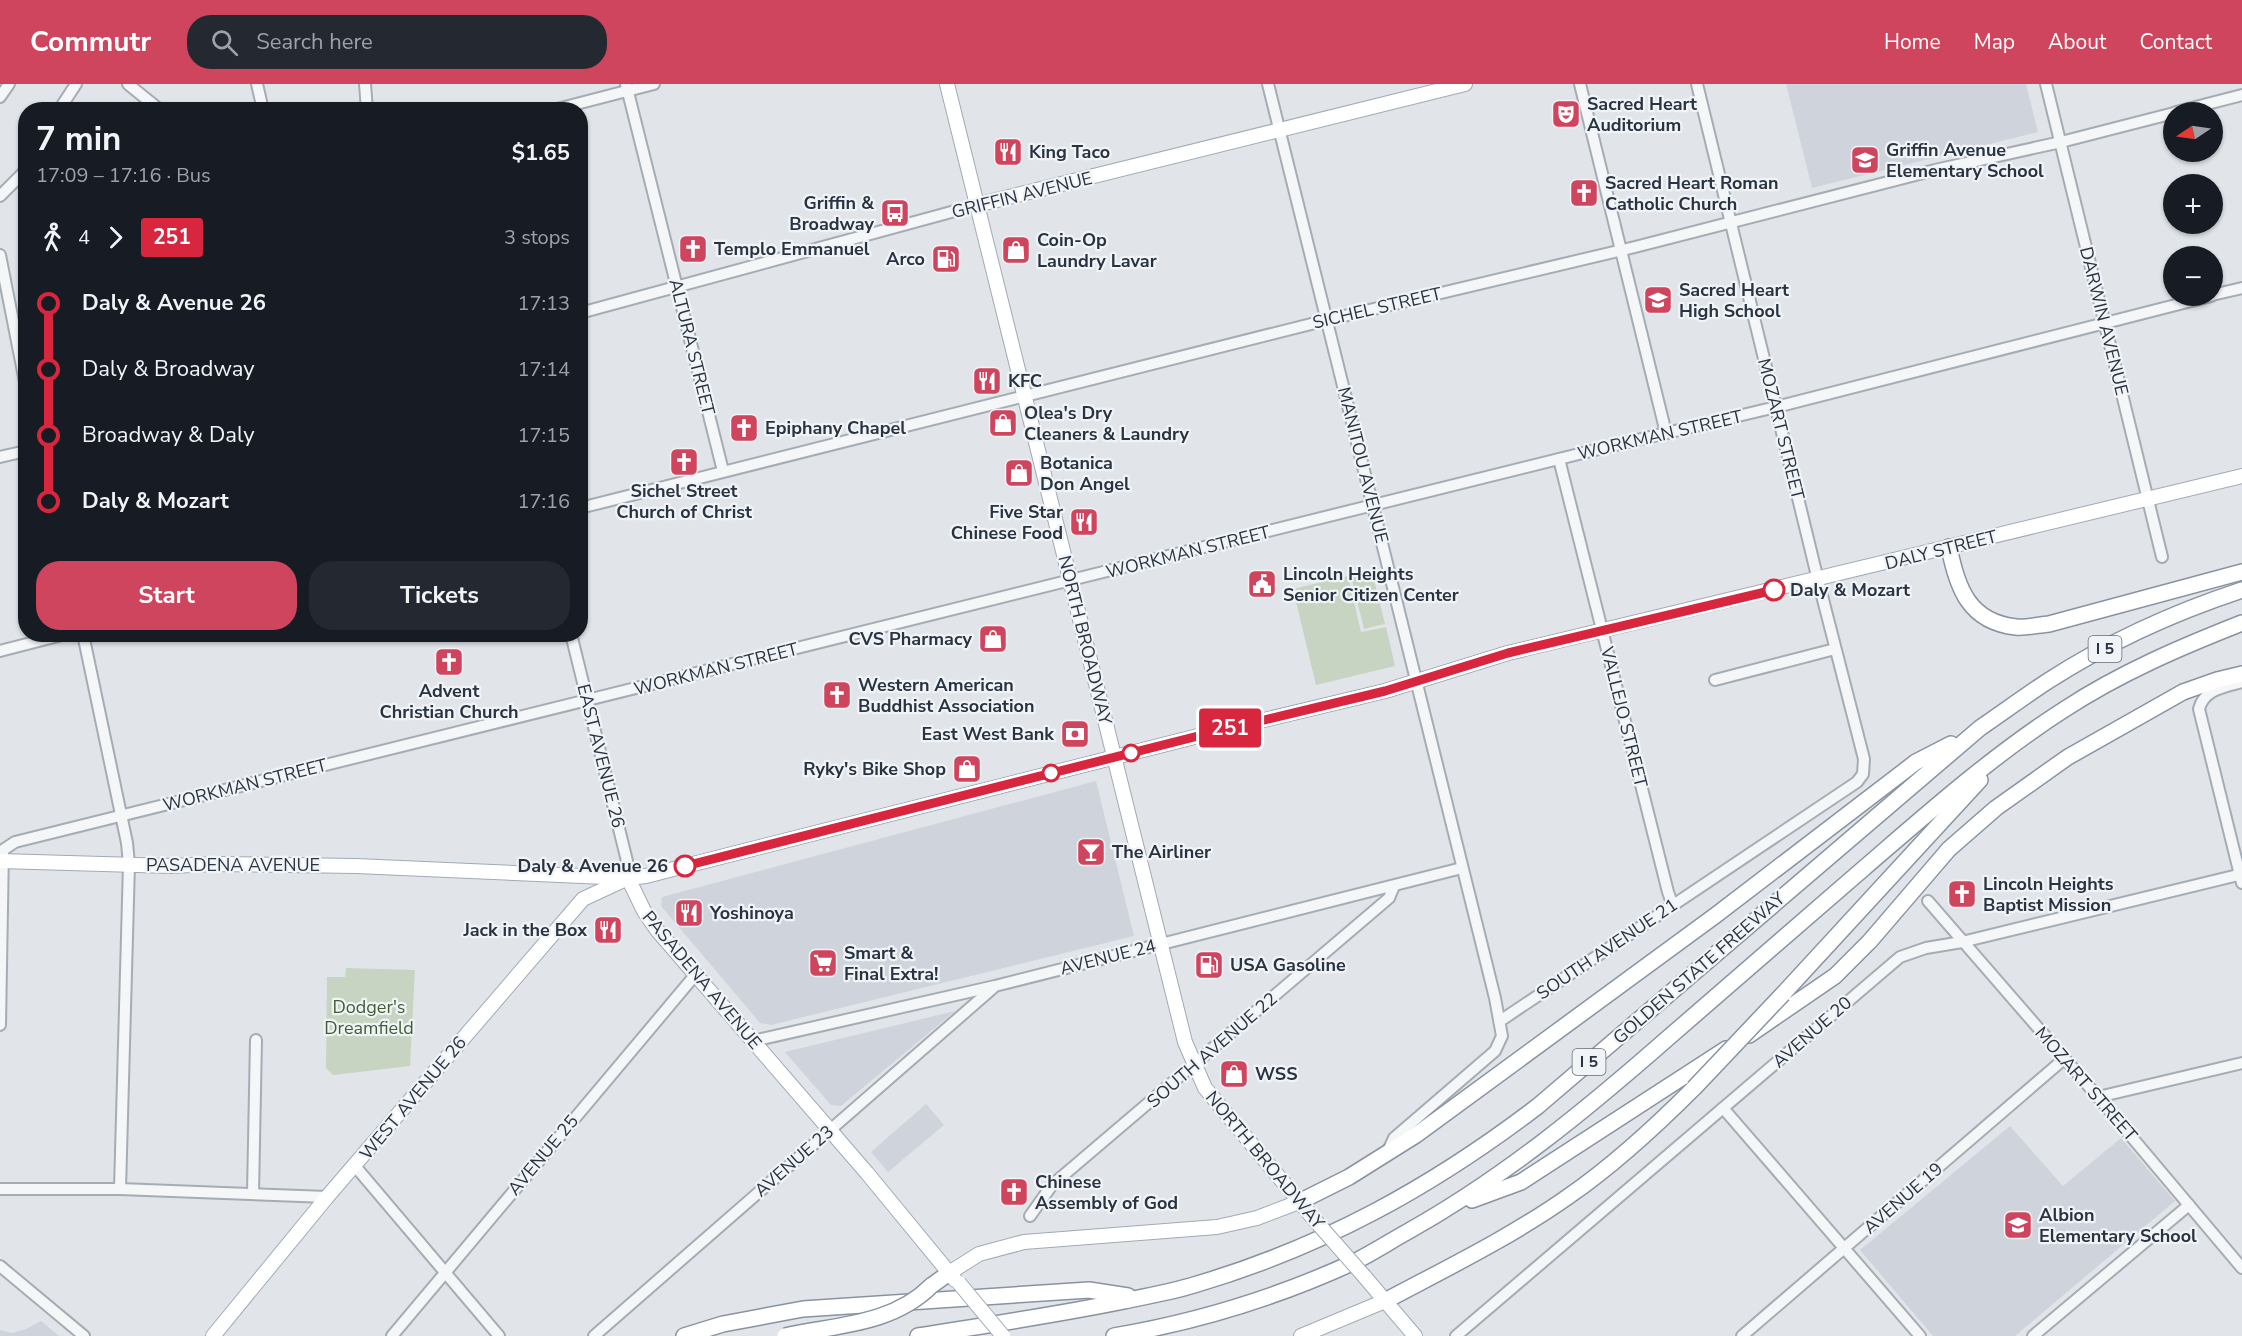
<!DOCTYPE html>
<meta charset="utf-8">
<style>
body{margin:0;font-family:"Nunito Sans",sans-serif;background:#242831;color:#f1f3f6;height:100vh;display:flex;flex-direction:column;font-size:22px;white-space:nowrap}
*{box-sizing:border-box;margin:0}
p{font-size:20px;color:#9ea1a6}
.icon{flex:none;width:33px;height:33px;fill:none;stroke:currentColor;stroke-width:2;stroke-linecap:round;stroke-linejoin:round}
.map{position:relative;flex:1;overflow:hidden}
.sheet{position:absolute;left:18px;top:18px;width:570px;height:540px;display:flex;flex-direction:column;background:#171b24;border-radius:24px;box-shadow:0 2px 4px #0004}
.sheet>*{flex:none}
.badge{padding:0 12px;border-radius:4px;font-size:21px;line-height:39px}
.needle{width:39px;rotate:257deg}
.controls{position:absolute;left:2163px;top:18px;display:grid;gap:12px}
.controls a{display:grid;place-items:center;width:60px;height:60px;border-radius:50%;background:#171b24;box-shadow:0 2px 4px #0004;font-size:30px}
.map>.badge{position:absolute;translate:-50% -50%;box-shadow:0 0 0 3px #fff}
.legs{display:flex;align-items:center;gap:9px;height:66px;padding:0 18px;font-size:20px}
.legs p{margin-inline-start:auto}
.headline{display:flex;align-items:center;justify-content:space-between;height:102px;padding:0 18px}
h1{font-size:33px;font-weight:700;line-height:45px}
.action{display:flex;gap:12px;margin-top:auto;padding:12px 18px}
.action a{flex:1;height:69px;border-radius:24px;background:#d0455e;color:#fff;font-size:24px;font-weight:700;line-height:69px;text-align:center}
.action a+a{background:#242831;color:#f1f3f6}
ul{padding:0 18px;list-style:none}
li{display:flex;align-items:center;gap:21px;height:66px;font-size:22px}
li i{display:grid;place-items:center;width:9px;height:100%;margin:0 8px;background:currentColor}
li i::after{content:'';width:15px;height:15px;margin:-8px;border:4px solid;border-radius:50%;background:#171b24}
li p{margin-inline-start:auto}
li:first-child i{background:linear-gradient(#0000 50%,currentColor 0)}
li:last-child i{background:linear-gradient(currentColor 50%,#0000 0)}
header{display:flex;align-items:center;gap:36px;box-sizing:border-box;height:84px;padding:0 30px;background:#d0455e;color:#fff}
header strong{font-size:28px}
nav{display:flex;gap:33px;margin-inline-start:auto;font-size:21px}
.search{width:420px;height:54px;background:#242831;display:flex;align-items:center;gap:15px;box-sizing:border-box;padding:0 21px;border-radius:24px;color:#9ea1a6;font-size:22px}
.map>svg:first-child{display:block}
.built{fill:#cfd4dc}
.green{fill:#c7d4c2}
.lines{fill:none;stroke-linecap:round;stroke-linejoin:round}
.minor-casing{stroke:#a6acb4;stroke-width:14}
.major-casing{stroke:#a0aab6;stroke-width:16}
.highway-casing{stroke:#8893a1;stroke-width:18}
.minor{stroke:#f4f6f8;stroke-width:10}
.major{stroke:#fff;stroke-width:14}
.highway{stroke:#fff;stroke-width:15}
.major-bridge-casing{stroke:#a0aab6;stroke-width:16;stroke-linecap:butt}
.highway-bridge-casing{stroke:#8893a1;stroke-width:18;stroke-linecap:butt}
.major-bridge{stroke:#fff;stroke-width:14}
.highway-bridge{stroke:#fff;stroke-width:15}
.line-1-casing{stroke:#fff;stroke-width:14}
.line-1{stroke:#d7263d;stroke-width:9}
.stop-1-dot{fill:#fff;stroke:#d7263d;stroke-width:3}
.labels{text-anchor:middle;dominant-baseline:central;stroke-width:4.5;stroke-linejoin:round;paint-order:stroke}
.shield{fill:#f1f4f7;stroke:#656d78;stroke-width:1.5}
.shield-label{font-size:16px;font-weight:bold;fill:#293342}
.poi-label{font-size:18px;font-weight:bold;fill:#293342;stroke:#f1f4f7;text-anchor:start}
.street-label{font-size:18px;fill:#293342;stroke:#f1f4f7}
.stop-label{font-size:18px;font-weight:bold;fill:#293342;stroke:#f1f4f7;text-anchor:start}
.park-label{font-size:18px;fill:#3f5e36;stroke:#f1f4f7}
</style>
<header>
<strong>Commutr</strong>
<div class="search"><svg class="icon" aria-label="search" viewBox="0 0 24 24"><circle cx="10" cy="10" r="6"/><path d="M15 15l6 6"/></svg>Search here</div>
<nav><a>Home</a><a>Map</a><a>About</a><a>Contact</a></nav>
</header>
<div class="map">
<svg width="2242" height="1252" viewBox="0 0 2242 1252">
<rect width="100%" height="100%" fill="#e1e5ea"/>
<!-- built -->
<g class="built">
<polygon points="1786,0 2026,0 2038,48 1812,104"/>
<polygon points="1096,697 1134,852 771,941 760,939 661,822 662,813"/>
<polygon points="955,927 841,1022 831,1021 785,968"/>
<polygon points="926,1020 944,1041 888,1088 871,1068"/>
<polygon points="2010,1042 2063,1102 2121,1054 2175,1117 2015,1252 1933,1252 1860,1166"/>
<polygon points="41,1237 59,1252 0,1252 0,1246 12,1249 26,1245"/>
</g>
<!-- green -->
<g class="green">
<polygon points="1372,488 1385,540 1364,545 1351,493"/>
<polygon points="1348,492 1361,548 1386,543 1395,582 1316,601 1293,505"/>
<polygon points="346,884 415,886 410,982 333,991 326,984 327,893 345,893"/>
</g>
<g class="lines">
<!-- minor casing -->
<g class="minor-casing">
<g id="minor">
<polyline points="128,0 160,26"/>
<polyline points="257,0 263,26"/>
<polyline points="365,0 367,26"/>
<polyline points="626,0 723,387"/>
<polyline points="1268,0 1495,914 1502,952 1495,967 1394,1054 1387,1069"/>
<polyline points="1580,0 1666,349"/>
<polyline points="2046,0 2162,473"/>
<polyline points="0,13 9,0"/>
<polyline points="59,26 76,0"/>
<polyline points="553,26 654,0"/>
<polyline points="2176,28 2242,11"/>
<polyline points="0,112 26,86"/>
<polyline points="0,171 26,303"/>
<polyline points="2212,211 2242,204"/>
<polyline points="580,229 977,121"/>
<polyline points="0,373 26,367"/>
<polyline points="1559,375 1668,808 1673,822"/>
<polyline points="580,424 1327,236 1635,163 1935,86 2061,58 2174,29"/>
<polyline points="83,550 127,759 129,780 120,1105"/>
<polyline points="571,550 627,777 628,794"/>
<polyline points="0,567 66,550"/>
<polyline points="1715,596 1835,565"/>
<path d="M2242,598C2225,603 2204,605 2199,625L2242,799"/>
<polyline points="1928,817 2098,1013 2242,1184"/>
<polyline points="1500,937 1857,698 1863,690 1864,675 1818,496 1697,0"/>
<polyline points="0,941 3,766 15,758 1599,365 1776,323 2211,212"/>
<polyline points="753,957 995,902 1462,784"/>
<polyline points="2098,1013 2242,979"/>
<polyline points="1723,1024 1920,1252"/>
<polyline points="355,1082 499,1252"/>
<polyline points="0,1105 120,1105 327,1113"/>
<polyline points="253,1109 256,956"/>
<polyline points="1030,1132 1052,1101 1389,814 1394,802"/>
<polyline points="0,1182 84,1252"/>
<polyline points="392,1252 696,890"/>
<polyline points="594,1252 993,904"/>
<polyline points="1456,1252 1900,873 1926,864 1962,858 2242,790"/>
<polyline points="1742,1252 2064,975"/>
<polyline points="2033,1252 2189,1121"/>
</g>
</g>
<!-- major casing -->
<g class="major-casing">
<g id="major">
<polyline points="947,0 1185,958 1205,1004 1313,1134"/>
<polyline points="977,121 1465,0"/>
<polyline points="0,777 171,782 216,780 356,782 628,794 646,792 1210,649 1385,607 1508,569 2242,392"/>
<polyline points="628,794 644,827 657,846 867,1089 955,1196"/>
<polyline points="949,1189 979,1170 1024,1158 1217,1143 1257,1134 1299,1118"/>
<polyline points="1364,1192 1415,1252"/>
<polyline points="213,1252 327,1113 583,815 626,795"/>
<polyline points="1301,1252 1385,1217"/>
</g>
</g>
<!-- highway casing -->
<g class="highway-casing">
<g id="highway">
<path d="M1949,463C1957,504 1969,538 2016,543C2026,544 2038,541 2049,540L2242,488"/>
<polyline points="1783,910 1980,696"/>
<polyline points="1749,951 1835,892 1870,857 1949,765 1996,724 2068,673 2183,608 2217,596 2242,590"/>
<polyline points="1472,1116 1521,1098 1726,965"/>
<polyline points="1299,1118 1349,1093 1416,1051 1716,831 1916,678 1951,660"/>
<polyline points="931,1202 949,1189"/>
<path d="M1385,1217C1447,1184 1511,1153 1569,1112C1614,1081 1655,1043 1694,1004"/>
<polyline points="684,1252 723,1240 803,1225 1089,1206 1128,1212"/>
<path d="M918,1252C987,1241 1056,1231 1124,1217C1147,1212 1171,1208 1194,1201C1323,1163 1432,1103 1538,1022L1980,644C2002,629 2025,612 2048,597C2107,559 2175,528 2242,506"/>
<path d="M1114,1252C1196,1238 1278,1213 1354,1178C1372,1169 1389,1158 1407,1148C1502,1095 1586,1026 1668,954C1733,898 1798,842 1863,785C1928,729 1993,671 2065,625C2120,589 2181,563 2242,539"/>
</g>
</g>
<!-- minor -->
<use href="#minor" class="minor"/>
<!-- major -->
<use href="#major" class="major"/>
<!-- highway -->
<use href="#highway" class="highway"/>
<!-- major-bridge casing -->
<g class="major-bridge-casing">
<g id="major-bridge">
<polyline points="1313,1134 1364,1192"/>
<polyline points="959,1199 1003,1252"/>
</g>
</g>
<!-- highway-bridge casing -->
<g class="highway-bridge-casing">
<g id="highway-bridge">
<polyline points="1694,1004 1783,910"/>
<path d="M785,1252C835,1241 892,1241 931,1202"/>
</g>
</g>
<!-- major-bridge -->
<use href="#major-bridge" class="major-bridge"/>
<!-- highway-bridge -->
<use href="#highway-bridge" class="highway-bridge"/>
</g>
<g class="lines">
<!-- line-1 casing -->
<g class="line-1-casing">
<polyline id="line-1" points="685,782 1210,649 1385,607 1508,569 1774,506"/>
</g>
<!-- line-1 -->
<use href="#line-1" class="line-1"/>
</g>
<!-- icons -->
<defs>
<g id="theatre-square" transform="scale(1.5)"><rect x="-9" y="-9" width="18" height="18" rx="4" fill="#d0455e" stroke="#f1f4f7"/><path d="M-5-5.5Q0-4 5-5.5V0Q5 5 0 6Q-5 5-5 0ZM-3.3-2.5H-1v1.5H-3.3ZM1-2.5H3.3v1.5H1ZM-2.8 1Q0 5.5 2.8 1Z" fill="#fff"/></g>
<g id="restaurant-square" transform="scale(1.5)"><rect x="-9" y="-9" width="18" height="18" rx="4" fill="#d0455e" stroke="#f1f4f7"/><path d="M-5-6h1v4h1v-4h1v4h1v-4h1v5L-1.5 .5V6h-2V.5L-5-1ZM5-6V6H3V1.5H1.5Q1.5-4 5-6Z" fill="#fff"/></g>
<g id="school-square" transform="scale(1.5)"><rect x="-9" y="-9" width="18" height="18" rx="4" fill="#d0455e" stroke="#f1f4f7"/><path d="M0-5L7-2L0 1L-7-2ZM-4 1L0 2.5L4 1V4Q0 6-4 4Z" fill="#fff"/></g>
<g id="church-square" transform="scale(1.5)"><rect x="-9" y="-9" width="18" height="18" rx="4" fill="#d0455e" stroke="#f1f4f7"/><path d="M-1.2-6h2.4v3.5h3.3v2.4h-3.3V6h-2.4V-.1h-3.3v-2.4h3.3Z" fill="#fff"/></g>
<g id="bus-square" transform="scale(1.5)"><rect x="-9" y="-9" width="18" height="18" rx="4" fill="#d0455e" stroke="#f1f4f7"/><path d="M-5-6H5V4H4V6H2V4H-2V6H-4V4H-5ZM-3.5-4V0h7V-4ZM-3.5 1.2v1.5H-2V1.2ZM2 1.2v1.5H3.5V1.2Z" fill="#fff"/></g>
<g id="shop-square" transform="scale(1.5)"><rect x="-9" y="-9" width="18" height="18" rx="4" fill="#d0455e" stroke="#f1f4f7"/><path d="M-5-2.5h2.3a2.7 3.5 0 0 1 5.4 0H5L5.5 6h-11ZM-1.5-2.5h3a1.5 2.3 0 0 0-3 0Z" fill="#fff"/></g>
<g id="fuel-square" transform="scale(1.5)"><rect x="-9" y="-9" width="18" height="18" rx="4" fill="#d0455e" stroke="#f1f4f7"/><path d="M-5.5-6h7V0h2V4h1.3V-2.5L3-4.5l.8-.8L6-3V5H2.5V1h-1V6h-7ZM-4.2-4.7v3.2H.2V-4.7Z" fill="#fff"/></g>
<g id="civic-square" transform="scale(1.5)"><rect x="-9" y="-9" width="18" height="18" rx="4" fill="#d0455e" stroke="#f1f4f7"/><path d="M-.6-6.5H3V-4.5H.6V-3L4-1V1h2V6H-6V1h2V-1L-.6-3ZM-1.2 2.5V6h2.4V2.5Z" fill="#fff"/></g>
<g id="bank-square" transform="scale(1.5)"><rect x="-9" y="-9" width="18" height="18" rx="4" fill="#d0455e" stroke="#f1f4f7"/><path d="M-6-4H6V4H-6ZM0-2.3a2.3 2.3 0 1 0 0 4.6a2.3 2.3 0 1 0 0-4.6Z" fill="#fff"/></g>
<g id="bar-square" transform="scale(1.5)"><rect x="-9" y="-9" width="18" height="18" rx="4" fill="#d0455e" stroke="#f1f4f7"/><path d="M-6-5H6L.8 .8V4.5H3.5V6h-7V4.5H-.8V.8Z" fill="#fff"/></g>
<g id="supermarket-square" transform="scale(1.5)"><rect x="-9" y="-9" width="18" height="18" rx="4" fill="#d0455e" stroke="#f1f4f7"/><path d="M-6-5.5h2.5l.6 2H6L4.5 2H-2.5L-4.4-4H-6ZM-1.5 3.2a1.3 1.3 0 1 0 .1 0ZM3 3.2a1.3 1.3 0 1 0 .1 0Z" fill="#fff"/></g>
</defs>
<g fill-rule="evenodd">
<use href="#theatre-square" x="1566" y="30"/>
<use href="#restaurant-square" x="1008" y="68"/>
<use href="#school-square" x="1865" y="76"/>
<use href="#church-square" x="1584" y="109"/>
<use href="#bus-square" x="895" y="129"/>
<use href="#church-square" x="693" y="165"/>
<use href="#shop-square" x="1016" y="166"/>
<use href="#fuel-square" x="946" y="175"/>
<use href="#school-square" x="1658" y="216"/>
<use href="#restaurant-square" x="987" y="297"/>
<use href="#shop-square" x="1003" y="339"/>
<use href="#church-square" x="744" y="344"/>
<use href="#church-square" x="684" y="378"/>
<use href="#shop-square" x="1019" y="389"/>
<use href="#restaurant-square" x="1084" y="438"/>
<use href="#civic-square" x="1262" y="500"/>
<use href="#shop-square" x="993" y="555"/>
<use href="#church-square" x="449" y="578"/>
<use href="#church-square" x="837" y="611"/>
<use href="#bank-square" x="1075" y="650"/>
<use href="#shop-square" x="967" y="685"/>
<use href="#bar-square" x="1091" y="768"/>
<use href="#church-square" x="1962" y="810"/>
<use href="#restaurant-square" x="689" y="829"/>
<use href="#restaurant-square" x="608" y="846"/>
<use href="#supermarket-square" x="823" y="879"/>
<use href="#fuel-square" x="1209" y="881"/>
<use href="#shop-square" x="1234" y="990"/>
<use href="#church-square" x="1014" y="1108"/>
<use href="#school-square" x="2018" y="1141"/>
</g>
<!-- markers -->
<g class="stop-1-dot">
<circle cx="1774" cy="506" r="10"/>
<circle cx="1131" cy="669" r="8"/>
<circle cx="1051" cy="689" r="8"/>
<circle cx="685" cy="782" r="10"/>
</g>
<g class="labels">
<!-- shield labels -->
<g class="shield">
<rect x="2088.5" y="552" width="33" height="26" rx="4.5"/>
<rect x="1572.5" y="965" width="33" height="26" rx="4.5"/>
</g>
<g class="shield-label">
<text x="2105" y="565">I 5</text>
<text x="1589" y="978">I 5</text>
</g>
<!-- poi labels -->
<g class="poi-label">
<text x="1587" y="20">Sacred Heart<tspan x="1587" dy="21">Auditorium</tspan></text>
<text x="1886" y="66">Griffin Avenue<tspan x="1886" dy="21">Elementary School</tspan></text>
<text x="1029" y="68">King Taco</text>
<text x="1605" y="99">Sacred Heart Roman<tspan x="1605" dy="21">Catholic Church</tspan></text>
<text x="874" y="119" text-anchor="end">Griffin &amp;<tspan x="874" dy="21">Broadway</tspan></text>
<text x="1037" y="156">Coin-Op<tspan x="1037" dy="21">Laundry Lavar</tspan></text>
<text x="714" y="165">Templo Emmanuel</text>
<text x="925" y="175" text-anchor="end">Arco</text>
<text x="1679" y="206">Sacred Heart<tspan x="1679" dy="21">High School</tspan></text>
<text x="1008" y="297">KFC</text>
<text x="1024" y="329">Olea's Dry<tspan x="1024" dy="21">Cleaners &amp; Laundry</tspan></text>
<text x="765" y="344">Epiphany Chapel</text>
<text x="1040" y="379">Botanica<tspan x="1040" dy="21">Don Angel</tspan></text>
<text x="684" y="407" text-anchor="middle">Sichel Street<tspan x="684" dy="21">Church of Christ</tspan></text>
<text x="1063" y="428" text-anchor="end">Five Star<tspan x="1063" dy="21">Chinese Food</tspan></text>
<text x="1283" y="490">Lincoln Heights<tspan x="1283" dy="21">Senior Citizen Center</tspan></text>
<text x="972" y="555" text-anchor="end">CVS Pharmacy</text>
<text x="858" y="601">Western American<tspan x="858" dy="21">Buddhist Association</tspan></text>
<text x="449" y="607" text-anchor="middle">Advent<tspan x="449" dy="21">Christian Church</tspan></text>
<text x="1054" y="650" text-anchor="end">East West Bank</text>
<text x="946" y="685" text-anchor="end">Ryky's Bike Shop</text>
<text x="1112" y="768">The Airliner</text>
<text x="1983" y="800">Lincoln Heights<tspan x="1983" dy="21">Baptist Mission</tspan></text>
<text x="710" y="829">Yoshinoya</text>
<text x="587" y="846" text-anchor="end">Jack in the Box</text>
<text x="844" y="869">Smart &amp;<tspan x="844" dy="21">Final Extra!</tspan></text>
<text x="1230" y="881">USA Gasoline</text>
<text x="1255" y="990">WSS</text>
<text x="1035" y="1098">Chinese<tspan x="1035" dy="21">Assembly of God</tspan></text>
<text x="2039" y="1131">Albion<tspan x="2039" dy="21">Elementary School</tspan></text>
</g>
<!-- street labels -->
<g class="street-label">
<text transform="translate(1022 111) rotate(-14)">GRIFFIN AVENUE</text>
<text transform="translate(1377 224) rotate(-13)">SICHEL STREET</text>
<text transform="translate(2104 237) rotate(76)">DARWIN AVENUE</text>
<text transform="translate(692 263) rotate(76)">ALTURA STREET</text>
<text transform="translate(1781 345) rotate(76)">MOZART STREET</text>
<text transform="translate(1660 351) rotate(-13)">WORKMAN STREET</text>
<text transform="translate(1363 381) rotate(76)">MANITOU AVENUE</text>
<text transform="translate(1941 466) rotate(-14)">DALY STREET</text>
<text transform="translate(1188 468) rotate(-14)">WORKMAN STREET</text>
<text transform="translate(1085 556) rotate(76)">NORTH BROADWAY</text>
<text transform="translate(716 585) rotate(-14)">WORKMAN STREET</text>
<text transform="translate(1624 633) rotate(76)">VALLEJO STREET</text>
<text transform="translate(601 672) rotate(76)">EAST AVENUE 26</text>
<text transform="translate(245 701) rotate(-14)">WORKMAN STREET</text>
<text x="233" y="781">PASADENA AVENUE</text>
<text transform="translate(1607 865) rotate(-34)">SOUTH AVENUE 21</text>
<text transform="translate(1108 873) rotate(-14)">AVENUE 24</text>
<text transform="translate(1699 884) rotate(-41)">GOLDEN STATE FREEWAY</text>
<text transform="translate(702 896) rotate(50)">PASADENA AVENUE</text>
<text transform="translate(1812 948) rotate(-41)">AVENUE 20</text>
<text transform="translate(1212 966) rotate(-41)">SOUTH AVENUE 22</text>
<text transform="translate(2086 1000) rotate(49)">MOZART STREET</text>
<text transform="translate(413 1014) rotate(-50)">WEST AVENUE 26</text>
<text transform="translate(543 1071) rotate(-50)">AVENUE 25</text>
<text transform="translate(1265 1076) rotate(50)">NORTH BROADWAY</text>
<text transform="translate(794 1077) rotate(-41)">AVENUE 23</text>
<text transform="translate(1903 1114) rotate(-41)">AVENUE 19</text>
</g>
<!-- stop labels -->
<g class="stop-label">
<text x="1790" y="506">Daly &amp; Mozart</text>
<text x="668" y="782" text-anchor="end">Daly &amp; Avenue 26</text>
</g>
<!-- park labels -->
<g class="park-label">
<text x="369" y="923">Dodger's<tspan x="369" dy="21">Dreamfield</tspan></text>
</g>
</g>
</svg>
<div class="controls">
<a><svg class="needle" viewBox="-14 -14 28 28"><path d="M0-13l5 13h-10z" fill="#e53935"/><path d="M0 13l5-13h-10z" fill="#9ea1a6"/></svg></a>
<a>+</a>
<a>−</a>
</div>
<b class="badge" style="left:1230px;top:644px;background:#d7263d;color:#fff">251</b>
<section class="sheet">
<div class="headline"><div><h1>7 min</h1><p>17:09 – 17:16 · Bus</p></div><b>$1.65</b></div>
<div class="legs"><svg class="icon" aria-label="walk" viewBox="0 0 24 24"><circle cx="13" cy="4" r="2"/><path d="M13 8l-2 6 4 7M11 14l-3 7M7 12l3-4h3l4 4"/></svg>4<svg class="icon" aria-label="forward" viewBox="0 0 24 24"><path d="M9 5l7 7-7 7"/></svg><b class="badge" style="background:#d7263d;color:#fff">251</b><p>3 stops</p></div>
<ul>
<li><i style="color:#d7263d"></i><b>Daly &amp; Avenue 26</b><p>17:13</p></li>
<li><i style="color:#d7263d"></i><span>Daly &amp; Broadway</span><p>17:14</p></li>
<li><i style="color:#d7263d"></i><span>Broadway &amp; Daly</span><p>17:15</p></li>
<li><i style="color:#d7263d"></i><b>Daly &amp; Mozart</b><p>17:16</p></li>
</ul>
<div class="action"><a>Start</a><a>Tickets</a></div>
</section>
</div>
